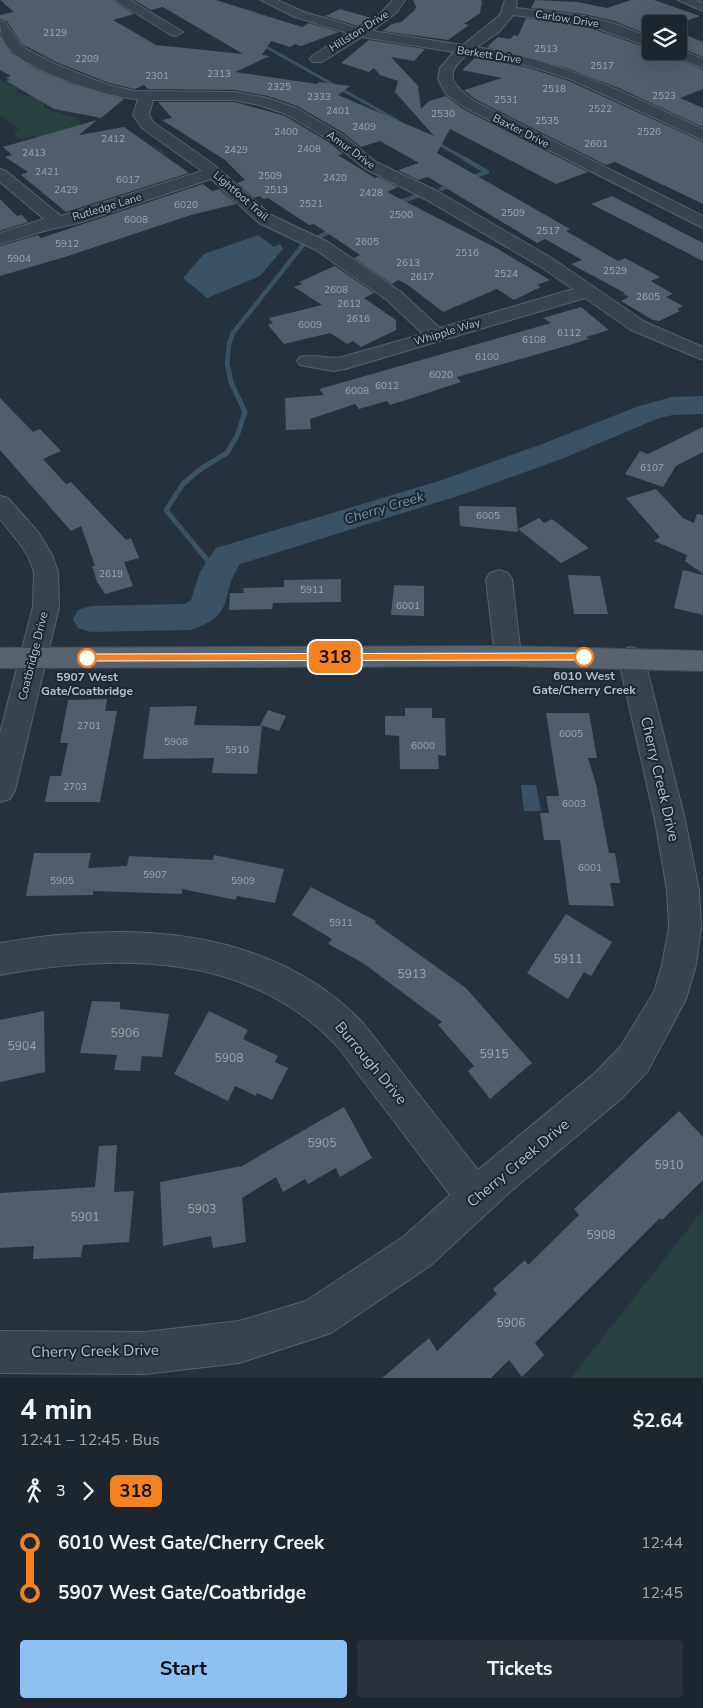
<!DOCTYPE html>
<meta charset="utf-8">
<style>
body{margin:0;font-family:"Nunito Sans",sans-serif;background:#29323a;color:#f1f3f6;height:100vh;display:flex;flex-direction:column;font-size:19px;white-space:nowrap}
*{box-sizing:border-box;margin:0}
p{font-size:16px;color:#a0a5aa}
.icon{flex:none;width:28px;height:28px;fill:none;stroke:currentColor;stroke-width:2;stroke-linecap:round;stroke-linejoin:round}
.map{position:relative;height:1378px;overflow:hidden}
.side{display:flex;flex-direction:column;background:#1c262e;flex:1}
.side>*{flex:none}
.badge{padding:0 10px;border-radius:8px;font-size:18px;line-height:32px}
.controls{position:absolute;left:642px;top:15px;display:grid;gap:10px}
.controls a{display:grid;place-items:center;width:45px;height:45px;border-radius:5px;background:#1c262e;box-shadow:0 5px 20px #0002,0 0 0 1px #3a434a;font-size:25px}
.map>.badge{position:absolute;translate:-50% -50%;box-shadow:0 0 0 2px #fff}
.legs{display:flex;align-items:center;gap:8px;height:55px;padding:0 20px;font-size:16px}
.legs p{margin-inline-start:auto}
.summary{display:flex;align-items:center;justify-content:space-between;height:85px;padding:0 20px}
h1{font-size:28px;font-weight:700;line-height:38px}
.cta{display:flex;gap:10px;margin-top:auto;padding:10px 20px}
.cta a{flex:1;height:58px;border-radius:5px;background:#8ec1f3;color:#111;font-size:20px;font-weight:700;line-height:58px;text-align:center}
.cta a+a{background:#29323a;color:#f1f3f6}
ul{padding:0 20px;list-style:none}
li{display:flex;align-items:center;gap:18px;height:50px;font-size:19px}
li i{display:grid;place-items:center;width:8px;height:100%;margin:0 6px;background:currentColor}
li i::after{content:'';width:12px;height:12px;margin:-6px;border:4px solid;border-radius:50%;background:#1c262e}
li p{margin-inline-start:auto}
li:first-child i{background:linear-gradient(#0000 50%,currentColor 0)}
li:last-child i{background:linear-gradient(currentColor 50%,#0000 0)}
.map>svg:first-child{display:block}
.green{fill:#28403f}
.water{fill:#3b5265}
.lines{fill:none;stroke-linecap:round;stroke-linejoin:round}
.stream-far2{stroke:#3b5265;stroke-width:3}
.stream-far1{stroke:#3b5265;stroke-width:4.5}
.stream{stroke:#3b5265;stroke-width:5}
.river{fill:#3b5265;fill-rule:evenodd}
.building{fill:#505d6a}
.minor-casing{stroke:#57616b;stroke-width:2}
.major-casing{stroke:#454f59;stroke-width:2}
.minor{fill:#39434d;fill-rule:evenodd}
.major{fill:#57636d;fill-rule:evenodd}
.line-1{fill:#f58220;stroke:#fff}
.stop-1-dot{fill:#fff;stroke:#f58220;stroke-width:2.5}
.labels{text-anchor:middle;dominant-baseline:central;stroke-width:4;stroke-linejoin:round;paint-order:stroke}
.number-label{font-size:10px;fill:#9ca6b0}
.far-street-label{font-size:11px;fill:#b5bec8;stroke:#1e2832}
.street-label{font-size:12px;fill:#b5bec8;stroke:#1e2832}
.stop-label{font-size:12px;font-weight:bold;fill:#b5bec8;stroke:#1e2832}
.near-number-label{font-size:12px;fill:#9ca6b0}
.water-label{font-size:14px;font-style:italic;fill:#7693aa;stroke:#1e2832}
.near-street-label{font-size:15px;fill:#b5bec8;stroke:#1e2832}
</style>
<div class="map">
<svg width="703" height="1378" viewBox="0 0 703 1378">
<rect width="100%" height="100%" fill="#25323d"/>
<!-- green -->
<g class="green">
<path d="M0,80L19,89L16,92C24,96 33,97 43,101L45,108L79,119L82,128L71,131L122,156L157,146L166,153L122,167L57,151L35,136L21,140L13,133L20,129L0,115Z"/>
<polygon points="703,1210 703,1378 571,1378"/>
</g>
<!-- water -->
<g class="water">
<polygon points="258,235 274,247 280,244 283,249 260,276 207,298 183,278 204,254"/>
<polygon points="521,785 536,785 541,811 524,811"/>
</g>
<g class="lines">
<!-- stream-far2 -->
<g class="stream-far2">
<polyline points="261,44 398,121"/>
<polyline points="435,142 467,160"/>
</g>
<!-- stream-far1 -->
<g class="stream-far1">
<polyline points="465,159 487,172 470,178"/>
<polyline points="441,189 453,184"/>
<polyline points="397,203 417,196"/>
<polyline points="227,364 229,344 233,333 303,245 333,230"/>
</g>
<!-- stream -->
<polyline class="stream" points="217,572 166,510 183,484 202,468 227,453 237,436 245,412 231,382 227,363"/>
<!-- river -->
<path class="river" d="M703,396V414L673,415L659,418L564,458L464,494L240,564C218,597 238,615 190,630L91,632L78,628L73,619L78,610L91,606L184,604L191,600L200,572L216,548L442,480L542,444L639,406L672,397Z"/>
</g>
<!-- building -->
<g class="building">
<polygon points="0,0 113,0 134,14 113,20 156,45 243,54 163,7 151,10 134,0 216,0 302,27 309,23 339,32 301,46 295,44 290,47 271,41 262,55 270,56 235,72 317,84 319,82 350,86 338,95 434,136 395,92 398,81 380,75 374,68 369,72 341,63 369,40 425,49 414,61 391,57 420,88 418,87 421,109 429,101 446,96 463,109 588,172 556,184 450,129 437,153 570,229 566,231 618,261 625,258 660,277 651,281 673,294 666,297 683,306 677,309 680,311 659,321 653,320 621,301 629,297 623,294 625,293 571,264 582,260 545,239 537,243 428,177 418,180 398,170 419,163 380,141 361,147 344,133 297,106 268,96 235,90 148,89 144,85 135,89 109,83 56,62 22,44 7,21 0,19 0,15 14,12"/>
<polygon points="413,0 480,0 482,1 480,13 464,24 469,25 448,40 382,31 392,24 401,22 415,10 416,7"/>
<polygon points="535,0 577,2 607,8 631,0 654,0 700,16 677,24 651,24 651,36 614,21 584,14 531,8"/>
<polygon points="340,9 371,18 358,26 325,16"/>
<polygon points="526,18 584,26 651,49 651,51 662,51 703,70 703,89 680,98 703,108 703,127 621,89 567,68 487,47 498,37 510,39 514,35 518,36"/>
<polygon points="679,27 689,30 681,33 703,42 703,57 679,47"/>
<polygon points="0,35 11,53 36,69 72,84 124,99 101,118 54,109 6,81 10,80 6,78 11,76 0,70"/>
<polygon points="476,57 529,68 569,81 703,142 703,204 615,162 606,165 475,99 464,90 502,78 462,70"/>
<polygon points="158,102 235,102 285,116 330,143 343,154 338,155 375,178 378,177 398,187 387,192 498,249 550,280 537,285 541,287 514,300 497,289 443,312 408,285 398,280 392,284 354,258 360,255 314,224 309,225 268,198 264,199 259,196 254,198 237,183 245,180 225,160 162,120 172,118"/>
<polygon points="97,120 79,135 124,127 189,173 66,212 21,175 28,172 5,157 12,155 3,147"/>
<polygon points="203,184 212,191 219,189 236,204 191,215 68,256 0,276 0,246 38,235 41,238"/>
<polygon points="612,196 703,243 703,261 591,204"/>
<polygon points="0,199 17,216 22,215 28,222 0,231"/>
<polygon points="335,266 374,293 364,298 396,320 396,330 361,347 353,341 347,344 330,333 284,344 268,325 273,323 269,318 322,305 294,287 302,284 299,282"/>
<polygon points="581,307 609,330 586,337 589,339 570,345 457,377 461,382 412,398 390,405 387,401 359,409 355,404 310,419 311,429 286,430 285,398 324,395 319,389 551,323 543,318"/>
<polygon points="0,398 33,432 40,429 61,451 43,459 66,484 71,482 126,540 131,538 139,558 124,562 133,586 105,594 97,582 92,566 95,566 81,526 71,531 0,450"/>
<polygon points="703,427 703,452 676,466 663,487 625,474 640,451 648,454"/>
<polygon points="656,489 683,518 694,523 697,514 703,515 703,574 685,561 687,555 654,541 660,537 626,498"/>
<polygon points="459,506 516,507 518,532 460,526"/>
<polygon points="539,518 544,523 552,519 589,548 561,563 518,529"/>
<polygon points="683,570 703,575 703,615 674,608"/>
<polygon points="568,575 600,576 608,614 574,614"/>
<polygon points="341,579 341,602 273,603 272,609 229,610 230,593 244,593 243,588 284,587 284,580"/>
<polygon points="394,585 424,586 424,616 391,615"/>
<polygon points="107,699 105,711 117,711 100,802 45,802 50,776 61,776 68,743 60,743 68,700"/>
<polygon points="197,706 194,725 262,726 257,774 212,773 214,758 143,759 150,707"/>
<polygon points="405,708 432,708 432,718 445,718 446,756 438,755 439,769 400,769 399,736 385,735 385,716 405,716"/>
<polygon points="268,710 286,716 279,731 260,725"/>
<polygon points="546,713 589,713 597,758 588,758 596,784 609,853 615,853 620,883 610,883 614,906 569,905 560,840 544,840 540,813 549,813 546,796 559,796"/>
<polygon points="34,853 91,853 88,868 127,866 129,856 213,860 214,855 284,869 275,903 237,896 236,900 182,889 182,894 93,891 93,895 26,896"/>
<polygon points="311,887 376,921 375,923 466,988 532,1063 490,1099 468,1071 474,1066 438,1025 442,1022 363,963 328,944 332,939 292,915"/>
<polygon points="566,914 612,942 591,976 584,972 568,999 527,973"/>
<polygon points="92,1001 120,1002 120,1009 169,1014 162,1057 142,1056 140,1071 114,1070 117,1055 80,1053"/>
<polygon points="44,1011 45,1072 0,1082 0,1020"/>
<polygon points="209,1011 248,1030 243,1039 278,1056 275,1062 288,1068 272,1100 257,1093 256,1096 235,1086 228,1101 174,1074"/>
<polygon points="344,1107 372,1158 340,1177 336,1168 308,1184 305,1179 283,1192 276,1177 242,1198 246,1242 213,1248 211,1236 163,1246 160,1182 242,1166"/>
<polygon points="679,1111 703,1137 703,1180 662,1220 660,1218 535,1343 544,1355 522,1377 509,1360 491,1378 382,1378 429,1338 437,1351 497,1294 493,1289 525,1260 528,1265 579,1215 574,1209"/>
<polygon points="117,1145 114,1192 134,1191 129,1242 83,1245 81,1257 33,1259 34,1246 0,1248 0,1193 95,1187 99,1146"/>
</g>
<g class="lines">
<!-- minor casing -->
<g class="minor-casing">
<g id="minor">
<polygon points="115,0 130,0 183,32 176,36 171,35"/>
<path d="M261,0H277L304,12L358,28L379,15L393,0H405L397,12L372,31L463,45L500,15L505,0H517L516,8L584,16L613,23L651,38V47L584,24L513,15L499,32L477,47C564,61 625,93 703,129V140L570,79L529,66L468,54C442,75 452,84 474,101L703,216V228L464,107L446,94L438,79L440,68L454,52L362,37L322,62H312L310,59L312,56L348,33L295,17Z"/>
<polygon points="678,0 696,0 703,3 703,11"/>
<path d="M0,21L5,22L21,45L28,50L55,64L108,85L135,91L235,92L267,98L296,108L343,135L376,162L437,191L553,259L645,322L703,347V360L631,330L585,298L345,369L333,371L300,365L297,361L300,357C314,353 328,360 342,357L423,334L387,300L316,250L259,223L211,179L79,223L51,229L0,244V233L44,219L0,182V169L6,171L61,216L202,171L142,128L133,115L138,99C108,98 35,72 12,52C3,43 0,33 0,21ZM153,100H235L259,105L286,114L331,141L364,168L425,199L541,267L573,289L440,328L401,292L328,242L271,215L213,164L153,122L149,115Z"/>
<polygon points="679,49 703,59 703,68 664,51 679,51"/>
<polygon points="0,496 8,498 38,532 52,555 58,572 59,607 15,790 10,799 0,802 0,733 33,607 34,572 28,556 20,544 0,519"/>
<polygon points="499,570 508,573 512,579 521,656 517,663 508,666 499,663 495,656 486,579 490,573"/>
<path d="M631,647L640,650L644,657L685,820L699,890L701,927L696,965L686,999L647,1072L621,1099L511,1191L431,1265L331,1333L239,1363L145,1374L0,1373V1331L145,1332L239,1321L306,1301L403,1237L450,1195L338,1047C250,952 118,953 0,975V943C125,921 269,925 363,1023L478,1170L595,1073L621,1046L654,992L662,965L669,927L667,890L655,820L618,657L622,650Z"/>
</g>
</g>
<!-- major casing -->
<g class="major-casing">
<polygon id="major" points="508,646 703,651 703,671 508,666 0,668 0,648"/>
</g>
<!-- minor -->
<use href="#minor" class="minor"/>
<!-- major -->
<use href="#major" class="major"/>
</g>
<!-- line-1 -->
<polygon class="line-1" points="584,653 589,657 584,660 87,661 82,658 87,654"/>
<!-- markers -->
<g class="stop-1-dot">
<circle cx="584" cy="657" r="9"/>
<circle cx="87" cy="658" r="9"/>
</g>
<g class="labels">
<!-- number labels -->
<g class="number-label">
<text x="55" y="33">2129</text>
<text x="546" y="49">2513</text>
<text x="87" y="59">2209</text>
<text x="602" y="66">2517</text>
<text x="219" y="74">2313</text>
<text x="157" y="76">2301</text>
<text x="279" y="87">2325</text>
<text x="554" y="89">2518</text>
<text x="664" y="96">2523</text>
<text x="319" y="97">2333</text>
<text x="506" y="100">2531</text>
<text x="600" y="109">2522</text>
<text x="338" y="111">2401</text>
<text x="443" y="114">2530</text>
<text x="547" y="121">2535</text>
<text x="364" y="127">2409</text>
<text x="286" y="132">2400</text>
<text x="649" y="132">2526</text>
<text x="113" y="139">2412</text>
<text x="596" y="144">2601</text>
<text x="309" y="149">2408</text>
<text x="236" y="150">2429</text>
<text x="34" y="153">2413</text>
<text x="47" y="172">2421</text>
<text x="270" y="176">2509</text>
<text x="335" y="178">2420</text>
<text x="128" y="180">6017</text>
<text x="66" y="190">2429</text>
<text x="276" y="190">2513</text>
<text x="371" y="193">2428</text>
<text x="311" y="204">2521</text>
<text x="186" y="205">6020</text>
<text x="513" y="213">2509</text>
<text x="401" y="215">2500</text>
<text x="136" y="220">6008</text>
<text x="548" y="231">2517</text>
<text x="367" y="242">2605</text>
<text x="67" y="244">5912</text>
<text x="467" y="253">2516</text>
<text x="19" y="259">5904</text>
<text x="408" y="263">2613</text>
<text x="615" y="271">2529</text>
<text x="506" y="274">2524</text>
<text x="422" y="277">2617</text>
<text x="336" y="290">2608</text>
<text x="648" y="297">2605</text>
<text x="349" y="304">2612</text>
<text x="358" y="319">2616</text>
<text x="310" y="325">6009</text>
<text x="569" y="333">6112</text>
<text x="534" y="340">6108</text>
<text x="487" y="357">6100</text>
<text x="441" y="375">6020</text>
<text x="387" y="386">6012</text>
<text x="357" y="391">6008</text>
<text x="652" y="468">6107</text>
<text x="488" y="516">6005</text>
<text x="111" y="574">2619</text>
<text x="312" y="590">5911</text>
<text x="408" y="606">6001</text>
<text x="89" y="726">2701</text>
<text x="571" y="734">6005</text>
<text x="176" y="742">5908</text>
<text x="423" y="746">6000</text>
<text x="237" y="750">5910</text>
<text x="75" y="787">2703</text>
<text x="574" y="804">6003</text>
<text x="590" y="868">6001</text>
<text x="155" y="875">5907</text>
<text x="62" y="881">5905</text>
<text x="243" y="881">5909</text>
<text x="341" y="923">5911</text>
</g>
<!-- far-street labels -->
<g class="far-street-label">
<text transform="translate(567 19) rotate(9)">Carlow Drive</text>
<text transform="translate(359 31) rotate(-32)">Hillston Drive</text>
<text transform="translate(489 55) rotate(9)">Berkett Drive</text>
<text transform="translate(521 131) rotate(27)">Baxter Drive</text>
<text transform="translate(351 150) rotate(36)">Amur Drive</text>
<text transform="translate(241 196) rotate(41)">Lightfoot Trail</text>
<text transform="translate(107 207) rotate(-17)">Rutledge Lane</text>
<text transform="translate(447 332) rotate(-17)">Whipple Way</text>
</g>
<!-- street labels -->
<g class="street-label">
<text transform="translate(33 656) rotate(-76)">Coatbridge Drive</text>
</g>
<!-- stop labels -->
<g class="stop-label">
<text x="584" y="676">6010 West<tspan x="584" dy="14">Gate/Cherry Creek</tspan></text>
<text x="87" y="677">5907 West<tspan x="87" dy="14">Gate/Coatbridge</tspan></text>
</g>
<!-- near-number labels -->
<g class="near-number-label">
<text x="568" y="959">5911</text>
<text x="412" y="974">5913</text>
<text x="125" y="1033">5906</text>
<text x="22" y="1046">5904</text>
<text x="494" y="1054">5915</text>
<text x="229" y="1058">5908</text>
<text x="322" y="1143">5905</text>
<text x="669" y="1165">5910</text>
<text x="202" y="1209">5903</text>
<text x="85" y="1217">5901</text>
<text x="601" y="1235">5908</text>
<text x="511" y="1323">5906</text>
</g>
<!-- water labels -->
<g class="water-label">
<text transform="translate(384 508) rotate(-17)">Cherry Creek</text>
</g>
<!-- near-street labels -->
<g class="near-street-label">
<text transform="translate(660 779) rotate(77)">Cherry Creek Drive</text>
<text transform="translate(371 1063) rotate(50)">Burrough Drive</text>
<text transform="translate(518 1163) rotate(-40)">Cherry Creek Drive</text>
<text transform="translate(95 1351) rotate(-1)">Cherry Creek Drive</text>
</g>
</g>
</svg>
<div class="controls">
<a><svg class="icon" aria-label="layers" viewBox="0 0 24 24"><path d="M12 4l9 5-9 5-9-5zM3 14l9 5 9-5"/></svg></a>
</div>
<b class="badge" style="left:335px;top:657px;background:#f58220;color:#111">318</b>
</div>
<section class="side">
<div class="summary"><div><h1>4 min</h1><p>12:41 – 12:45 · Bus</p></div><b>$2.64</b></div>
<div class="legs"><svg class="icon" aria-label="walk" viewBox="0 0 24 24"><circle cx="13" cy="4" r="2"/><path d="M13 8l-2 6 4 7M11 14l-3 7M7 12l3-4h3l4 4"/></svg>3<svg class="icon" aria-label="forward" viewBox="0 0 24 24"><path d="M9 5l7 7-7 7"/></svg><b class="badge" style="background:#f58220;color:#111">318</b></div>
<ul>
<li><i style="color:#f58220"></i><b>6010 West Gate/Cherry Creek</b><p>12:44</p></li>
<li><i style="color:#f58220"></i><b>5907 West Gate/Coatbridge</b><p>12:45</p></li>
</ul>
<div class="cta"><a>Start</a><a>Tickets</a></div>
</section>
